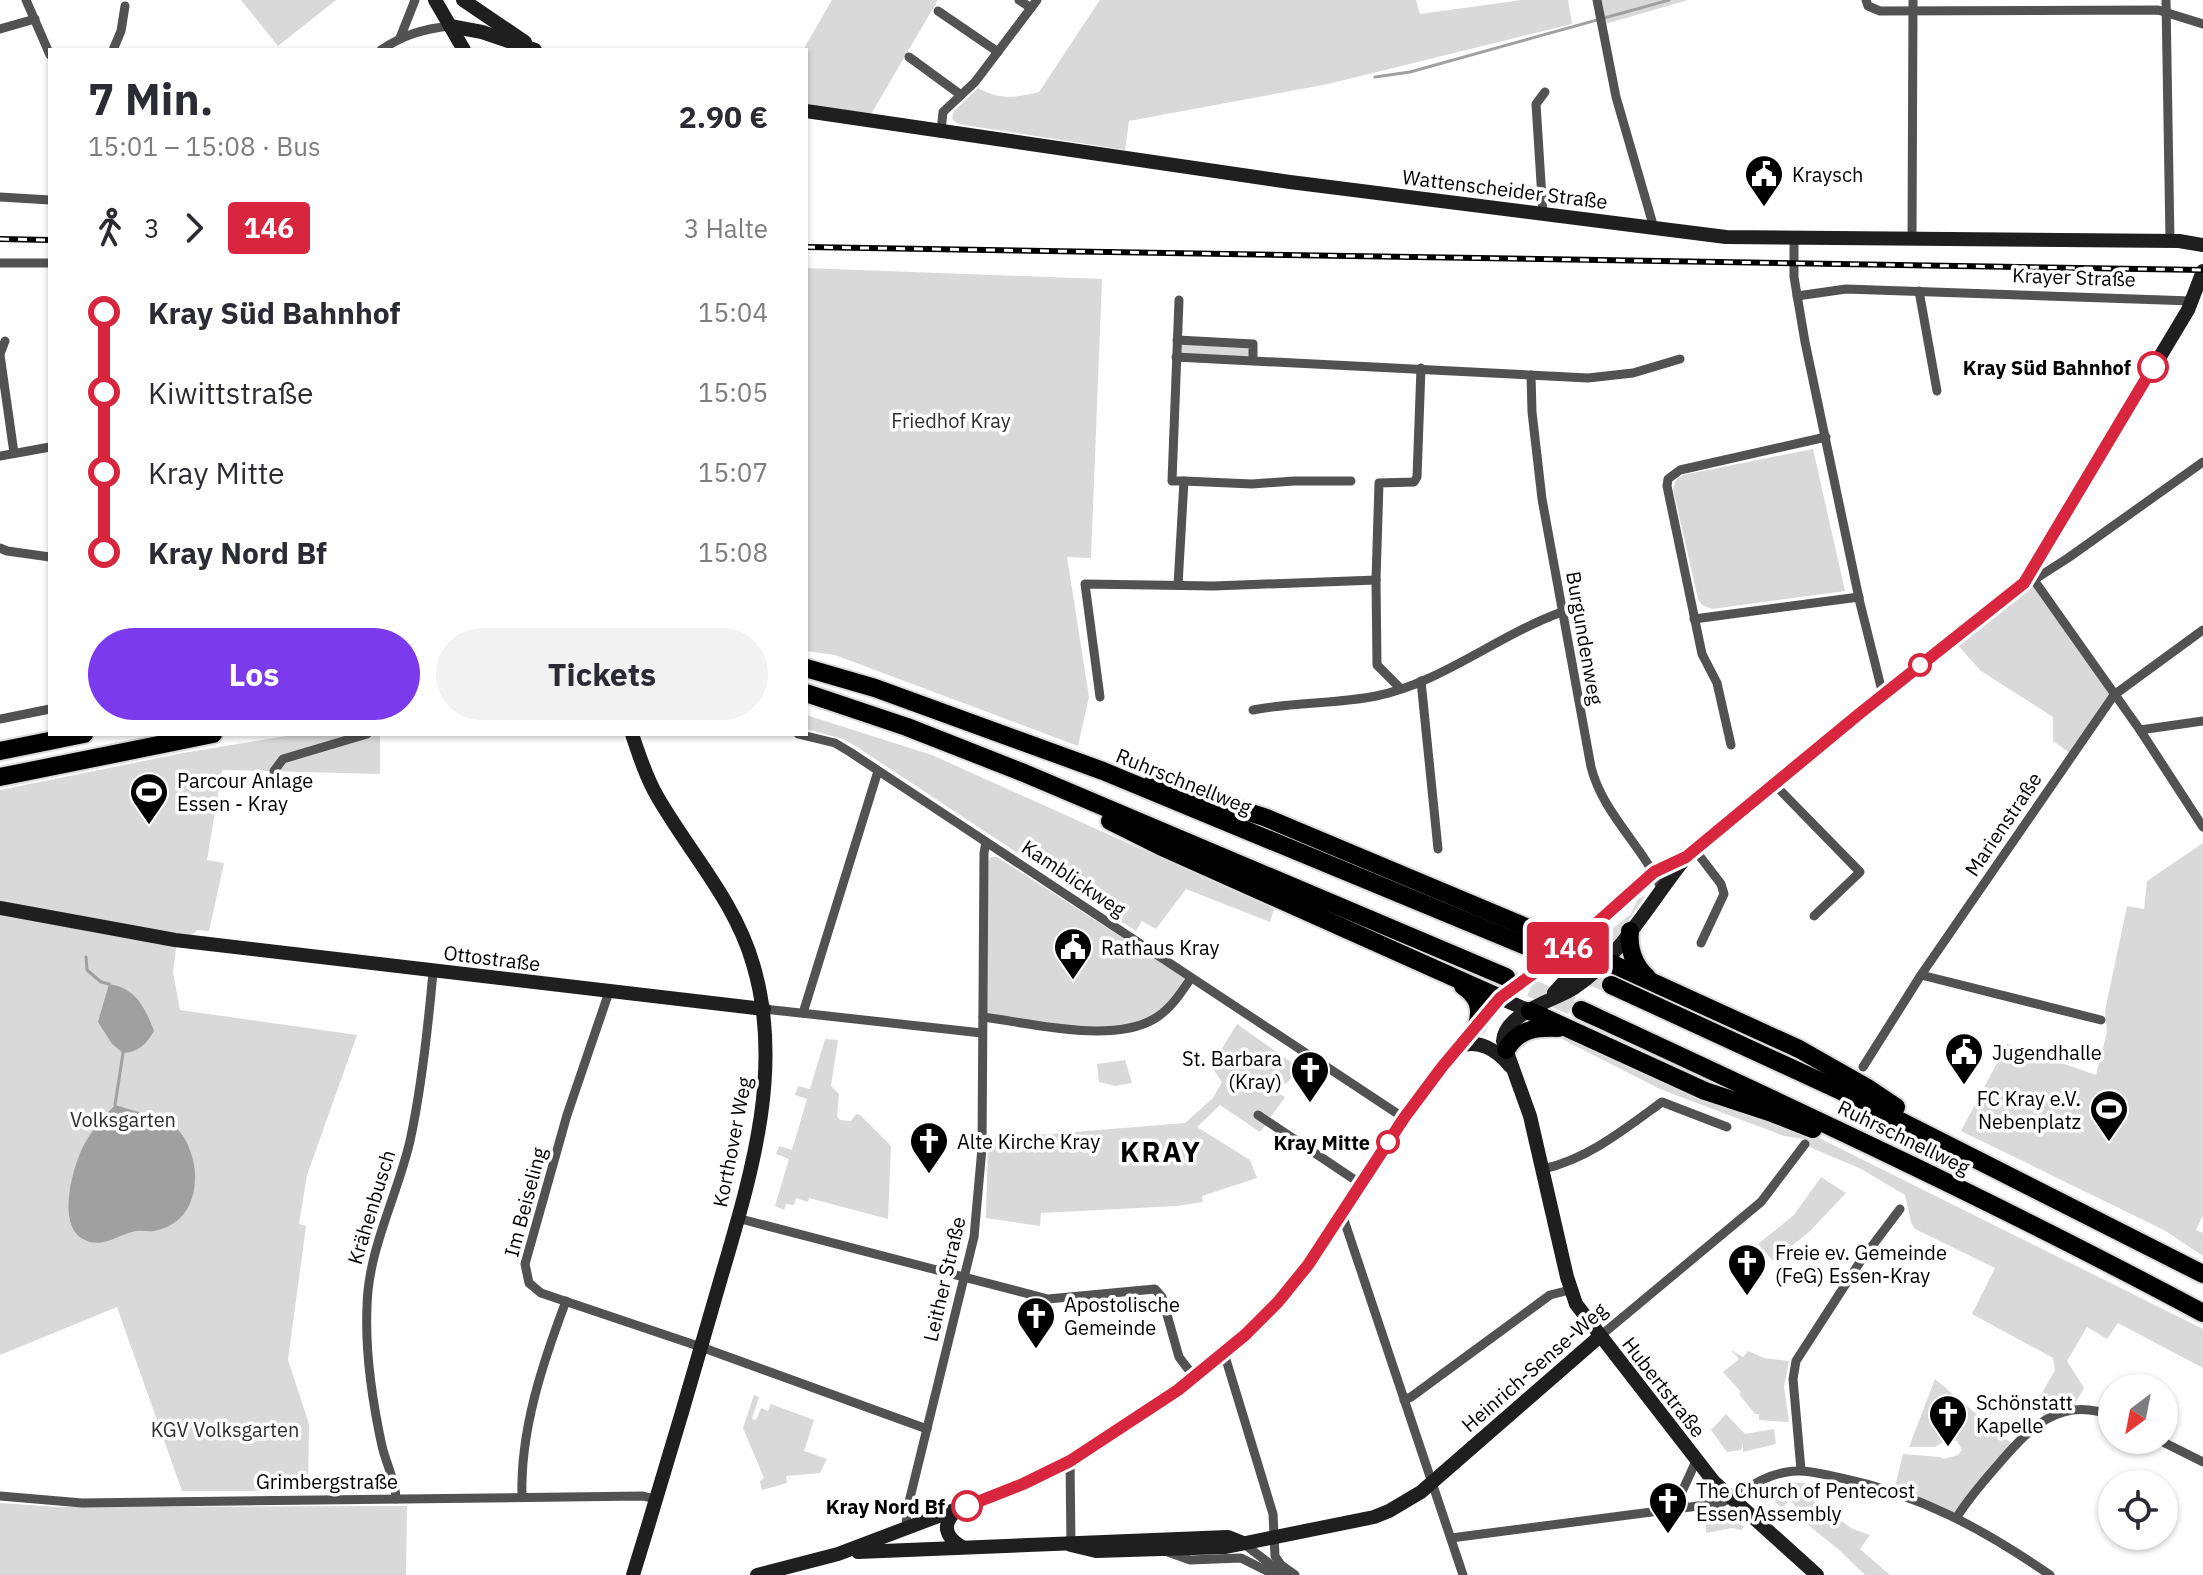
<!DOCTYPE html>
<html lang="de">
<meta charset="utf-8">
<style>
body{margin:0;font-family:"IBM Plex Sans",sans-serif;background:#f2f2f3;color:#2b2b33;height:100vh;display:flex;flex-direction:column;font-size:30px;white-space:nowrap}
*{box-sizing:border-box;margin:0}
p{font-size:26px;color:#7c7c81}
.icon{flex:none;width:44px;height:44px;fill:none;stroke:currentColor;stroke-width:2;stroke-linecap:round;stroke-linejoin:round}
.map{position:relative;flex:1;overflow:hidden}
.drawer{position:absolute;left:48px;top:48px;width:760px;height:688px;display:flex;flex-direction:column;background:#fff;border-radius:0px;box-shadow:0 2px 6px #0004}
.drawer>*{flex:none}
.badge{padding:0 16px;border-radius:6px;font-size:28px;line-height:52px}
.needle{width:52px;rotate:212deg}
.buttons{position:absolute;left:2098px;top:1374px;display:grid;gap:16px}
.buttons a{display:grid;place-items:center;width:80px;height:80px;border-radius:50%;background:#fff;box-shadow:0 2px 6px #0004;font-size:40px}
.map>.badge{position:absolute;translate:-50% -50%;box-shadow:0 0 0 4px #fff}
.legs{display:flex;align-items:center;gap:12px;height:88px;padding:0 40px;font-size:26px}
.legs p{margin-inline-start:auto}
.overview{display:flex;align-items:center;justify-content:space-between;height:136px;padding:0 40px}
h1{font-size:44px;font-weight:700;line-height:60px}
.action{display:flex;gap:16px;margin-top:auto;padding:16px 40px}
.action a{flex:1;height:92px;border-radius:48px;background:#7c3aed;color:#fff;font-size:32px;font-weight:700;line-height:92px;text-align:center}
.action a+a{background:#f2f2f3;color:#2b2b33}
ul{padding:0 40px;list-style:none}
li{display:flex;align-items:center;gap:28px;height:80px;font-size:30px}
li i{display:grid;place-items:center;width:12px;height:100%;margin:0 10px;background:currentColor}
li i::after{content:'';width:20px;height:20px;margin:-10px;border:6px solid;border-radius:50%;background:#fff}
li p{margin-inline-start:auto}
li:first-child i{background:linear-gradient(#0000 50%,currentColor 0)}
li:last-child i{background:linear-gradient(currentColor 50%,#0000 0)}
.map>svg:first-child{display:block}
.green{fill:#d9d9d9}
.water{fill:#a0a0a0}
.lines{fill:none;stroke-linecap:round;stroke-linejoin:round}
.stream{stroke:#a0a0a0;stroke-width:3}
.highway-tunnel{stroke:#d9d9d9;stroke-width:18;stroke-dasharray:18 9;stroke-linecap:butt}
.highway-casing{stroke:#dbdbdb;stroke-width:22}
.street{stroke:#525252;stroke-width:9}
.secondary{stroke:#1f1f1f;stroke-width:14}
.highway{stroke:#000;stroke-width:18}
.rail-casing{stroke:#000;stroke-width:6}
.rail{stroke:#fff;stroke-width:3;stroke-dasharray:9;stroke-linecap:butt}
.line-1-casing{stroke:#fff;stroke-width:18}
.line-1{stroke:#d7263d;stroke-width:12}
.stop-1-dot{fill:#fff;stroke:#d7263d;stroke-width:4}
.labels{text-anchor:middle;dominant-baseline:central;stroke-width:7;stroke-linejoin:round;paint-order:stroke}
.poi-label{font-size:20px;fill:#000;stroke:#fff;text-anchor:start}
.street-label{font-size:20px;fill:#000;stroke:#fff}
.stop-label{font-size:20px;font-weight:bold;fill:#000;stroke:#fff;text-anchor:end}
.park-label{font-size:20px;fill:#303030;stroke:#fff}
.district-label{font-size:28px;font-weight:bold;letter-spacing:2px;fill:#000;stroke:#fff}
</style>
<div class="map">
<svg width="2203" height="1575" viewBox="0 0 2203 1575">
<rect width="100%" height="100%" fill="#fff"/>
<!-- green -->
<g class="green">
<polygon points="241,0 336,0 278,46"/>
<polygon points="832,0 938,0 871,114 806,104 806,50 803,50"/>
<path d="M1100,0H1416L1420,14L1522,0H1568L1572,24L1328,84L1129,121L1125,150L958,124L952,119L954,111L978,88C1000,100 1015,98 1039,92Z"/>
<polygon points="1598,0 1688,0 1602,25"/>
<polygon points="806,268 1102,279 1091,558 1067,557 1089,697 1078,746 835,655 806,651"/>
<polygon points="1178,340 1252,345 1251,359 1178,356"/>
<polygon points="1813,449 1845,591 1712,609 1702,605 1698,599 1673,489 1676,480 1683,475"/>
<polygon points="2034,581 2112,694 2071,754 2053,741 2053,717 1981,671 1955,642"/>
<polygon points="806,715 932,755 1274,909 1270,922 1186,889 1156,929 1142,921 1136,931 854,745 843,739 806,729"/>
<polygon points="298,734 380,734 380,774 222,770 207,860 224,863 209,931 196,930 195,933 177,940 173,973 180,1010 357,1035 307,1175 299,1224 306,1226 288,1360 309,1424 308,1491 182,1491 117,1307 0,1355 0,790 183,753"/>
<polygon points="2203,843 2203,1215 2196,1230 2203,1233 2203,1256 2164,1230 1961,1131 2007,1044 2096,1075 2107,1032 2105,1011 2127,906 2144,909 2147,881"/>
<path d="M991,857H997L1185,978C1176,993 1167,1007 1152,1016C1111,1041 1031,1020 985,1013L987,864Z"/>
<polygon points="1646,895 1607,952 1590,947 1631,914 1637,900"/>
<polygon points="1237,1024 1298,1067 1288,1082 1280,1086 1279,1094 1285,1097 1260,1132 1220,1105 1197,1127 1250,1160 1257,1178 1202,1196 1203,1202 1176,1206 1041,1213 1040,1226 986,1218 988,1139 1185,1123 1213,1098 1222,1082 1211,1066"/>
<polygon points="1555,1032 1813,1135 2203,1329 2203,1368 2118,1323 2107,1339 2087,1327 2067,1361 2084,1388 2071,1411 2044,1418 2038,1400 2055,1370 2053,1358 1972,1314 1995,1268 1915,1229 1911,1222 1905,1195 1861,1169 1805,1145 1804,1139 1784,1136 1660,1089 1554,1035"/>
<polygon points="825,1039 838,1040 831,1086 839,1094 837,1116 840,1120 851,1121 856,1114 860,1115 891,1146 888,1219 809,1198 808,1202 796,1198 794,1205 786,1204 784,1210 775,1206 789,1159 776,1154 779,1146 792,1150 807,1099 795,1095 798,1086 810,1089"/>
<polygon points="1125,1060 1132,1083 1115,1086 1099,1082 1097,1064"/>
<polygon points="1821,1177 1846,1193 1809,1232 1773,1261 1758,1244 1794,1215"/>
<polygon points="1731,1350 1743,1357 1748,1351 1764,1358 1789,1361 1784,1387 1789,1422 1759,1420 1759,1414 1755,1414 1739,1394 1741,1392 1723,1372 1739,1359"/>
<polygon points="1935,1379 2013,1445 1957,1516 1894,1491 1903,1454 1940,1457 1944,1459 1958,1455 1962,1450 1957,1441 1948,1439 1935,1447 1909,1447"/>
<polygon points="754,1395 759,1397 752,1419 756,1420 761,1408 768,1411 771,1404 814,1420 804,1451 827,1459 820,1473 786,1476 787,1483 762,1490 760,1481 764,1478 743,1428"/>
<polygon points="1726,1414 1745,1434 1774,1429 1776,1444 1743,1452 1743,1443 1741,1450 1727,1452 1711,1430"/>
<polygon points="1788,1482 1812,1484 1815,1503 1853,1529 1870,1535 1860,1549 1890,1575 1865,1575 1838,1549 1802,1520 1804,1516 1790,1500 1782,1508 1769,1496 1780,1486"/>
<polygon points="0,1503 58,1507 407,1506 406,1575 0,1575"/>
<polygon points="1718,1516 1733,1518 1744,1527 1741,1530 1732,1528 1706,1533 1705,1517"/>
</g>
<!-- water -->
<g class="water">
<path d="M109,984C136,988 145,1008 154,1031C146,1044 139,1052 123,1053L112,1044L98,1022Z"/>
<path d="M115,1105C129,1109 166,1120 177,1129C187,1137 195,1161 195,1173C196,1202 184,1225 154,1231C148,1232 142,1230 136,1231C118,1234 102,1250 83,1239C56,1224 73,1165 85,1143C93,1129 104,1117 115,1105Z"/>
</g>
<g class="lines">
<!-- stream -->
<g class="stream">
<polyline points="1375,77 1410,72 1669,0"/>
<polyline points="86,957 87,970 101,982 109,984"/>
<polyline points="115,1105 123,1053"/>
</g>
<!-- highway-tunnel -->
<g class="highway-tunnel">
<polyline points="1541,953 1611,985"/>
<polyline points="1506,977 1581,1010"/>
</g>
<!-- highway casing -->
<g class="highway-casing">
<g id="highway">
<polyline points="806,668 875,688 1103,771 1538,951"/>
<polyline points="806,693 907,727 1024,773 1506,977"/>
<polyline points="0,751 84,734"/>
<polyline points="0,777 213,734"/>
<polyline points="1153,782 1264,817 1571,946"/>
<polyline points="1110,821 1160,846 1500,998"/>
<path d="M1630,931C1628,948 1634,966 1647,977"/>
<polyline points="1606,961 1799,1049 1866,1087 1896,1107"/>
<polyline points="1611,985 1839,1090 2203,1274"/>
<path d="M1463,986C1478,996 1482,1008 1477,1025"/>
<path d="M1581,1010C1790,1107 2000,1204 2203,1313"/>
<polyline points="1530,1011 1705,1091 1772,1113 1813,1129"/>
<path d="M1506,1050C1518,1029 1536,1027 1558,1028"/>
</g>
</g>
<!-- street -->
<g class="street">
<polyline points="26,0 50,55"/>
<polyline points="1019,0 1031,8"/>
<polyline points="1597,0 1616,97 1654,228"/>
<polyline points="1866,0 1868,6 1880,11 2158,10 2203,24"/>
<polyline points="2166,0 2170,241"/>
<polyline points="938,11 998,52"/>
<polyline points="0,29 35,19"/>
<polyline points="400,38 415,0"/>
<polyline points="113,50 121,31 125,6"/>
<path d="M381,50C403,35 423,29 450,26"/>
<polyline points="909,57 961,95"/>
<polyline points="941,131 943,112 975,82 1037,0"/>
<polyline points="0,197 50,200"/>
<polyline points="1543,214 1536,104 1545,92"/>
<polyline points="1794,239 1794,277 1805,342 1860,603 1883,695"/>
<polyline points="1912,240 1913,0"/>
<polyline points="0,263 50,263"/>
<polyline points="1919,291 1937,391"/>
<polyline points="1797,296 1846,289 2192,301"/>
<polyline points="1177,340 1253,344 1253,360"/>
<polyline points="0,354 5,341"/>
<polyline points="0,355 14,453"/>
<polyline points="1176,357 1588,378 1633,373 1680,359"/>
<path d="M1531,375L1532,412L1542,499L1591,767C1603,814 1642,845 1661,888"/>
<polyline points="0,456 50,447"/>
<polyline points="1184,481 1252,484 1294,481 1351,481"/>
<polyline points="0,548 7,551 50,557"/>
<polyline points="2034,580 2140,730 2203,827"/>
<polyline points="2032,581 2068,558 2203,462"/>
<polyline points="1178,585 1184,481 1172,481 1179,300"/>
<polyline points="1694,619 1859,597"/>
<polyline points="1421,681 1438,849"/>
<polyline points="1400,688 1377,665 1376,580 1379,483 1414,482 1417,477 1421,368"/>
<polyline points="1100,697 1085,584 1214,586 1376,580"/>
<path d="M1253,710C1294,702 1336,704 1376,696C1439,684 1500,634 1562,612"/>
<polyline points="0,719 50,709"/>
<polyline points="2140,730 2203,721"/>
<polyline points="798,734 835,743 850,752 1404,1118"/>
<polyline points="1731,745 1717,683 1702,654 1667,486 1668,479 1680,470 1826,437"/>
<polyline points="274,771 283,759 367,734"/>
<polyline points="1774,784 1860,872 1814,916"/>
<polyline points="1695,850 1721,884 1724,894 1701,943"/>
<polyline points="1921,975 2101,1020"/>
<polyline points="609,992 567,1115 525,1264 529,1283 541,1293 701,1347 927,1429"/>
<polyline points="764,1009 982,1033"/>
<polyline points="803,1013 878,771"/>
<path d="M983,1017C1030,1023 1111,1044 1154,1019C1171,1009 1180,994 1191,978"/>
<polyline points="1863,1067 1921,975 2114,695 2203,630"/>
<polyline points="1258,1115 1361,1184"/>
<path d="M1543,1169C1588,1159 1625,1129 1662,1102L1727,1127"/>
<polyline points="1342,1214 1463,1575"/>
<polyline points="737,1218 1048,1299 1155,1289 1162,1297 1179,1357 1195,1378"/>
<polyline points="1599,1337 1761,1202 1805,1144"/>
<polyline points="1224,1353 1273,1514 1275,1556 1281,1565 1295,1575"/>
<polyline points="1404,1400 1411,1397 1550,1295 1570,1290"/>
<polyline points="2159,1440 2203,1462"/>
<polyline points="1070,1461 1071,1545"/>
<polyline points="1801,1470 1793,1379 1796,1361 1860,1262 1900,1209"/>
<polyline points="0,1496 82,1503 643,1496 655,1499"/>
<path d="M522,1496C520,1430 543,1362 566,1301"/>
<path d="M396,1499C396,1481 386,1464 382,1446C372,1400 365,1354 367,1307C368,1249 397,1197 410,1141C422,1086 428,1028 433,972"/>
<polyline points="1674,1509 1696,1461"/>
<path d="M1957,1517C1968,1499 1982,1483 1996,1467C2027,1431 2059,1394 2112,1416"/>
<polyline points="906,1529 907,1510 974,1237 982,1148 984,853 986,842"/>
<path d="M1451,1538L1721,1503C1743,1492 1761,1476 1787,1472C1805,1469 1823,1474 1841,1478C1919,1494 1985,1530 2050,1575"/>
<polyline points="1244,1544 1283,1574"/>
<polyline points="1165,1551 1190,1560 1241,1558 1275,1575"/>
</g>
<!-- secondary -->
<g class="secondary">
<polyline points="435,0 464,50"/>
<polyline points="463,0 525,42"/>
<polyline points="450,26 482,32 535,50"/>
<polyline points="806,111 1290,182 1726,237 2179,241 2203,245"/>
<path d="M632,734C639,755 646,777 657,796C689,852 735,901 753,964C787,1077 745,1193 714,1302C688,1393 661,1484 633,1575"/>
<path d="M1683,861C1649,904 1620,957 1574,988C1553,1001 1505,1013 1503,1041L1530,1116L1567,1277L1576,1304L1714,1482L1817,1575"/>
<polyline points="0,908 175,940 764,1009"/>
<polyline points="1571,946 1606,961"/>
<polyline points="1554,993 1579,965 1578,957 1571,946"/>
<polyline points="1500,998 1530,1011"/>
<path d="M1458,1047C1478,1038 1497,1050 1510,1066"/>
<path d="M957,1510C941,1524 945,1537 962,1547"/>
<polyline points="1071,1545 1096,1551 1226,1547 1374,1517 1389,1511 1421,1492 1599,1337"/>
<polyline points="858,1552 1228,1537 1243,1543"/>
<polyline points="757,1575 838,1554 1023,1484 1070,1461 1161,1403 1245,1335 1278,1302 1308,1265 1404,1118 1442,1067 1500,998 1571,946 1654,872 1695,850 1883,695 2024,583 2188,310 2203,271"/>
</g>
<!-- highway -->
<use href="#highway" class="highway"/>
<!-- rail casing -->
<g class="rail-casing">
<g id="rail">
<polyline points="0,239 50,240"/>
<polyline points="806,247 2203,270"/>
</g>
</g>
<!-- rail -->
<use href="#rail" class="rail"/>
</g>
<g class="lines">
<!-- line-1 casing -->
<g class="line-1-casing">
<polyline id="line-1" points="967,1506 1023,1484 1070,1461 1178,1390 1245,1335 1278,1302 1308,1265 1404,1118 1442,1067 1500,998 1571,946 1654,872 1686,857 1859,714 2024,583 2153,367"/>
</g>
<!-- line-1 -->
<use href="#line-1" class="line-1"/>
</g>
<!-- icons -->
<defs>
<g id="civic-pin" transform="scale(2)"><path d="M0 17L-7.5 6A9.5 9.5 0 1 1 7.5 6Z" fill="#000" stroke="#fff"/><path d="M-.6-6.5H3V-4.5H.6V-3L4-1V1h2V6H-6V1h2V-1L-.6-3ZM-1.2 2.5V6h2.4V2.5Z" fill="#fff"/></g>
<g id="stadium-pin" transform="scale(2)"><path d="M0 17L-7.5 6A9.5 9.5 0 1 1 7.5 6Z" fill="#000" stroke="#fff"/><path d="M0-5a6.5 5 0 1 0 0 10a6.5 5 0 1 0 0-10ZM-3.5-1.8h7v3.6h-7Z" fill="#fff"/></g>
<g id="church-pin" transform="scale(2)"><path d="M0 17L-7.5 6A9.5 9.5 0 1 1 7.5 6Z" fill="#000" stroke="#fff"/><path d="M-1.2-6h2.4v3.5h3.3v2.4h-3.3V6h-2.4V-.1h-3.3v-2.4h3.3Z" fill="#fff"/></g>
</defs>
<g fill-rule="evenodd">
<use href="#civic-pin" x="1764" y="174"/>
<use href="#stadium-pin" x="149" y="792"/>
<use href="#civic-pin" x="1073" y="947"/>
<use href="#civic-pin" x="1964" y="1052"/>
<use href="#church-pin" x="1310" y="1070"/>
<use href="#stadium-pin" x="2109" y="1109"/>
<use href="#church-pin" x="929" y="1141"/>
<use href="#church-pin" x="1747" y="1263"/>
<use href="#church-pin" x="1036" y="1316"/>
<use href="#church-pin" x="1948" y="1414"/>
<use href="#church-pin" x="1668" y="1501"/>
</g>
<!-- markers -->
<g class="stop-1-dot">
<circle cx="2153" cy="367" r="14"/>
<circle cx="1920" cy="665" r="10"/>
<circle cx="1388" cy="1142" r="10"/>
<circle cx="967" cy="1506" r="14"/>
</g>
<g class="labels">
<!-- poi labels -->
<g class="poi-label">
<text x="1792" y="174">Kraysch</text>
<text x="177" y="780">Parcour Anlage<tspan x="177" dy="23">Essen - Kray</tspan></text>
<text x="1101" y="947">Rathaus Kray</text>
<text x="1992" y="1052">Jugendhalle</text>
<text x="1282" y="1058" text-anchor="end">St. Barbara<tspan x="1282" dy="23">(Kray)</tspan></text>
<text x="2081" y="1098" text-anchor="end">FC Kray e.V.<tspan x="2081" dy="23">Nebenplatz</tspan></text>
<text x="957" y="1141">Alte Kirche Kray</text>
<text x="1775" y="1252">Freie ev. Gemeinde<tspan x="1775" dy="23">(FeG) Essen-Kray</tspan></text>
<text x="1064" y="1304">Apostolische<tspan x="1064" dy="23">Gemeinde</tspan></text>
<text x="1976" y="1402">Schönstatt<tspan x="1976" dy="23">Kapelle</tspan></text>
<text x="1696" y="1490">The Church of Pentecost<tspan x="1696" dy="23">Essen Assembly</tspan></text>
</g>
<!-- street labels -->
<g class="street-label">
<text transform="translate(1505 189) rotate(7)">Wattenscheider Straße</text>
<text transform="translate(2074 277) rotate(2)">Krayer Straße</text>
<text transform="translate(1585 638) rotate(80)">Burgundenweg</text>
<text transform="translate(1184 781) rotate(22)">Ruhrschnellweg</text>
<text transform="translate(2003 824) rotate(-56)">Marienstraße</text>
<text transform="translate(1074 878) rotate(34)">Kamblickweg</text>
<text transform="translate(492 958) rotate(7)">Ottostraße</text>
<text transform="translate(1904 1137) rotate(26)">Ruhrschnellweg</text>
<text transform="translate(732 1142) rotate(-79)">Korthover Weg</text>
<text transform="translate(525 1202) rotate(-75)">Im Beiseling</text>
<text transform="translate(371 1207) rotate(-73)">Krähenbusch</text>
<text transform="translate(944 1279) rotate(-77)">Leither Straße</text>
<text transform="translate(1534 1367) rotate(-41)">Heinrich-Sense-Weg</text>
<text transform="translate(1664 1387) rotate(52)">Hubertstraße</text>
<text x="327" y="1481">Grimbergstraße</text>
</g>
<!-- stop labels -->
<g class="stop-label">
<text x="2131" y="367">Kray Süd Bahnhof</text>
<text x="1370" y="1142">Kray Mitte</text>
<text x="945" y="1506">Kray Nord Bf</text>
</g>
<!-- park labels -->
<g class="park-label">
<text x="951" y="420">Friedhof Kray</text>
<text x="123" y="1119">Volksgarten</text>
<text x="225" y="1429">KGV Volksgarten</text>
</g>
<!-- district labels -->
<g class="district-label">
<text x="1161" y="1151">KRAY</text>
</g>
</g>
</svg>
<div class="buttons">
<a><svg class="needle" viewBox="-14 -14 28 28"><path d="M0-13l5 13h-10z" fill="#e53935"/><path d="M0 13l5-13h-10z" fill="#7c7c81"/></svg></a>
<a><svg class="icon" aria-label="locate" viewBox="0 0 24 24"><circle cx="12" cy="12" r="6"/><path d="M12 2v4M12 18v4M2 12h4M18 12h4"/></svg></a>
</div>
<b class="badge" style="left:1568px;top:948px;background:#d7263d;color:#fff">146</b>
<section class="drawer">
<div class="overview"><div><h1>7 Min.</h1><p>15:01 – 15:08 · Bus</p></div><b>2.90 €</b></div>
<div class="legs"><svg class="icon" aria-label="walk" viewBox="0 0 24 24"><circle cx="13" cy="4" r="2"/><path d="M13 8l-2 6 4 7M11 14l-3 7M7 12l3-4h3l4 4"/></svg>3<svg class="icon" aria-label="forward" viewBox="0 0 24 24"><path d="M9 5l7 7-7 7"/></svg><b class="badge" style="background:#d7263d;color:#fff">146</b><p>3 Halte</p></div>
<ul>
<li><i style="color:#d7263d"></i><b>Kray Süd Bahnhof</b><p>15:04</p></li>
<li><i style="color:#d7263d"></i><span>Kiwittstraße</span><p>15:05</p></li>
<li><i style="color:#d7263d"></i><span>Kray Mitte</span><p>15:07</p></li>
<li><i style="color:#d7263d"></i><b>Kray Nord Bf</b><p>15:08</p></li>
</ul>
<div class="action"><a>Los</a><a>Tickets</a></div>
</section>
</div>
